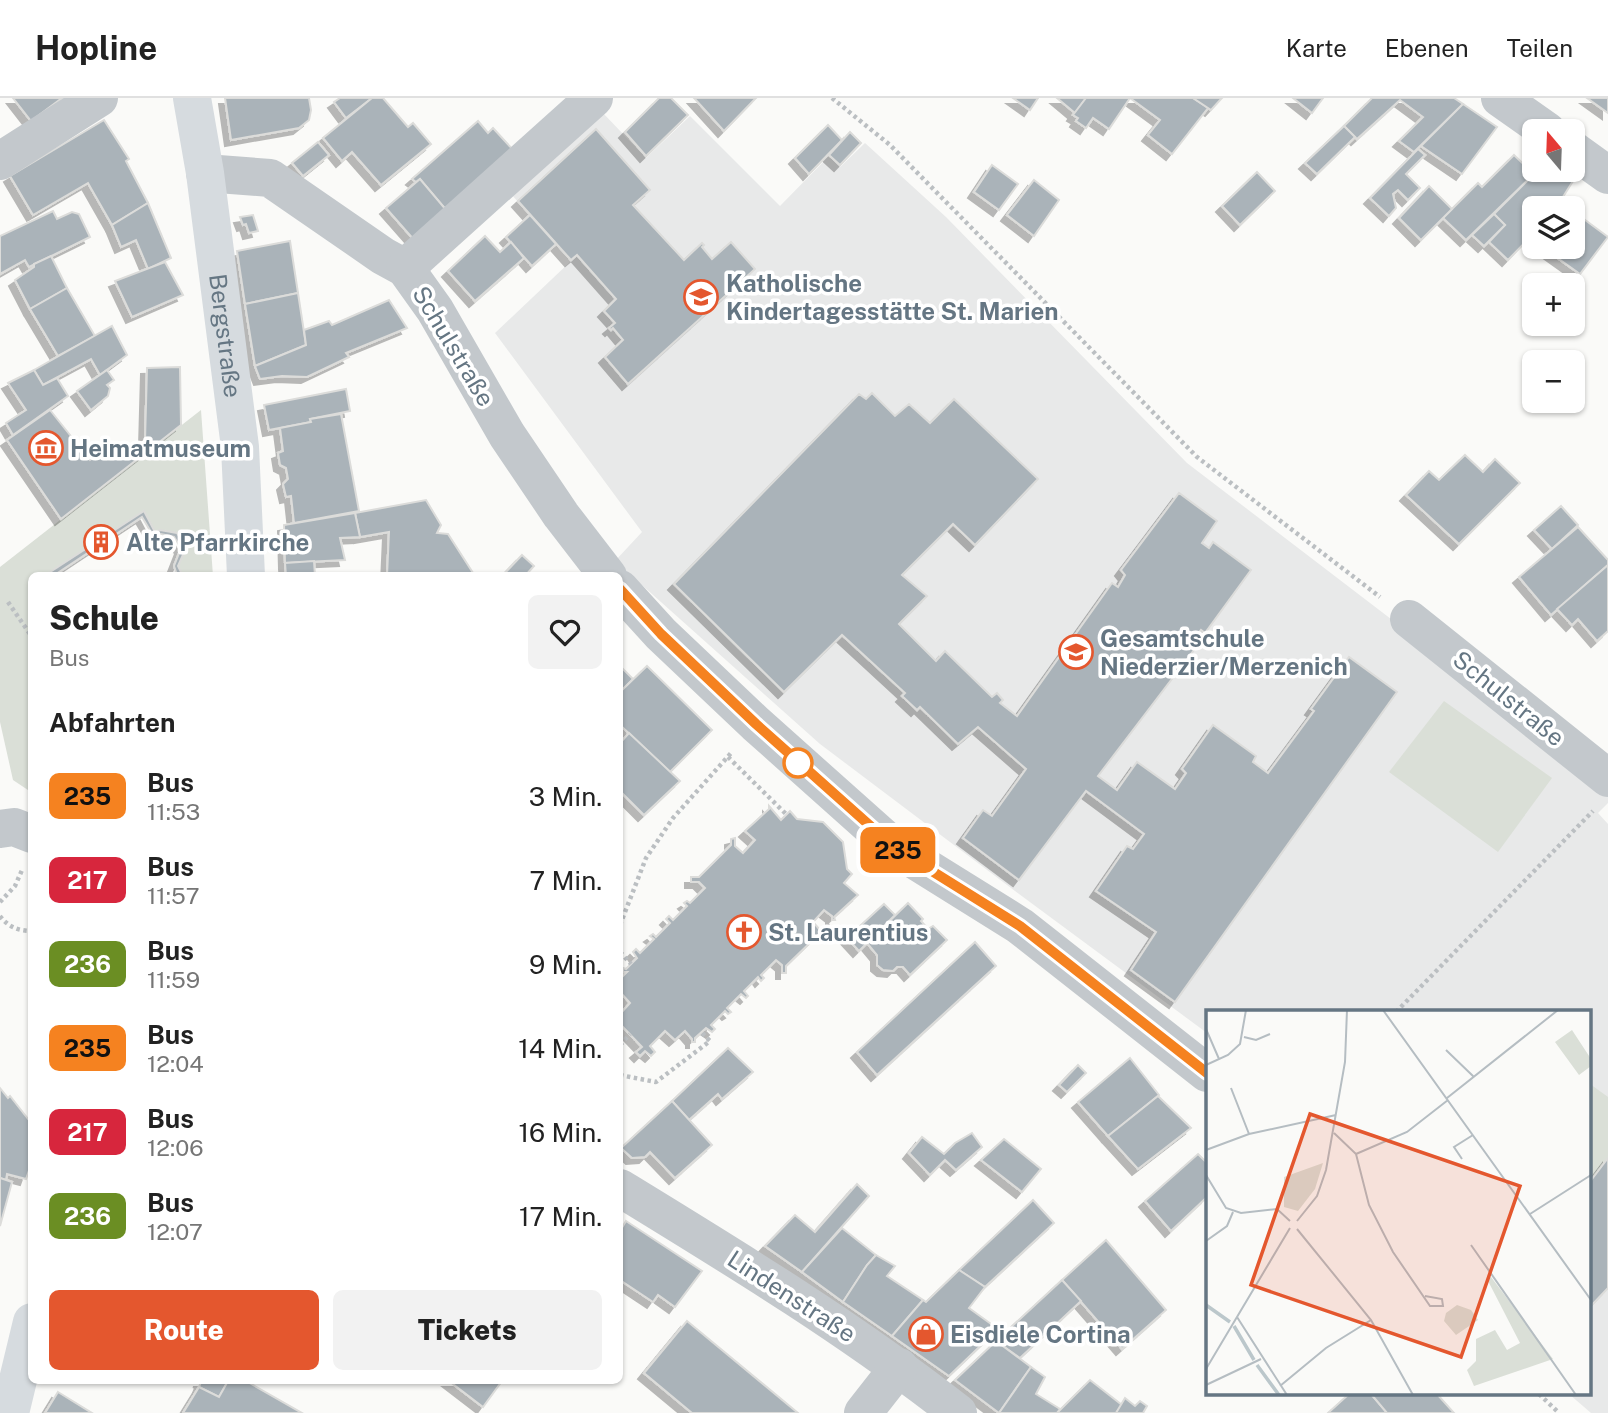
<!DOCTYPE html>
<html lang="de">
<meta charset="utf-8">
<style>
body{margin:0;font-family:"Public Sans",sans-serif;background:#f2f2f2;color:#222;height:100vh;display:flex;flex-direction:column;font-size:26px;white-space:nowrap}
*{box-sizing:border-box;margin:0}
p{font-size:23px;color:#767676}
.icon{flex:none;width:38px;height:38px;fill:none;stroke:currentColor;stroke-width:2;stroke-linecap:round;stroke-linejoin:round}
.map{position:relative;flex:1;overflow:hidden}
.details{position:absolute;left:28px;top:474px;width:595px;height:812px;display:flex;flex-direction:column;background:#fff;border-radius:10px;box-shadow:0 2px 5px #0004}
.details>*{flex:none}
.badge{padding:0 14px;border-radius:10px;font-size:24px;line-height:46px}
.needle{width:46px;rotate:341deg}
.tools{position:absolute;left:1522px;top:21px;display:grid;gap:14px}
.tools a{display:grid;place-items:center;width:63px;height:63px;border-radius:10px;background:#fff;box-shadow:0 2px 5px #0004;font-size:35px}
.map>.badge{position:absolute;translate:-50% -50%;box-shadow:0 0 0 4px #fff}
h2{padding:0 21px;font-size:26px;line-height:63px}
.round{display:grid;place-items:center;flex:none;width:74px;height:74px;border-radius:10px;background:#f2f2f2}
.summary{display:flex;align-items:center;justify-content:space-between;height:119px;padding:0 21px}
h1{font-size:33px;font-weight:800;line-height:52px}
.button{display:flex;gap:14px;margin-top:auto;padding:14px 21px}
.button a{flex:1;height:80px;border-radius:10px;background:#e4572e;color:#fff;font-size:28px;font-weight:800;line-height:80px;text-align:center}
.button a+a{background:#f2f2f2;color:#222}
ul{padding:0;list-style:none}
li{display:flex;align-items:center;gap:21px;height:84px;padding:0 21px}
li div{flex:1}
li b{display:block;font-size:26px}
li em{font-style:normal}
li .badge{min-width:77px;font-weight:700;text-align:center}
header{display:flex;align-items:center;gap:42px;box-sizing:border-box;height:98px;padding:0 35px;background:#fff;border-bottom:2px solid #e0e0e0}
header strong{font-size:33px}
nav{display:flex;gap:38px;margin-inline-start:auto;font-size:24px}
.map>svg:first-child{display:block}
.built{fill:#e8e9e9}
.green{fill:#dadfd7}
.building{fill:#aab3b9;stroke:#dcdcda;stroke-width:2;filter:url(#shadow)}
.lines{fill:none;stroke-linecap:round;stroke-linejoin:round}
.path{stroke:#bbbfc2;stroke-width:4.5;stroke-dasharray:3.5 3.5;stroke-linecap:butt}
.street{stroke:#c3c8cc;stroke-width:38}
.secondary{stroke:#d6dbdf;stroke-width:38}
.line-casing{stroke:#fff;stroke-width:16}
.line{stroke:#f58220;stroke-width:10}
.stop-dot{fill:#fff;stroke:#f58220;stroke-width:3.5}
.labels{text-anchor:middle;dominant-baseline:central;stroke-width:7;stroke-linejoin:round;paint-order:stroke}
.poi-label{font-size:24px;font-weight:bold;fill:#657683;stroke:#fff;text-anchor:start}
.street-label{font-size:24px;fill:#657683;stroke:#fff}
.inset-river{fill:none;stroke:#bbc7cb;stroke-width:3.5}
.inset-road{fill:none;stroke:#b5bdc2;stroke-width:2}
.view{fill:#e4572e;fill-opacity:0.15;stroke:#e4572e;stroke-width:3.5}
.inset-edge{fill:none;stroke:#657683;stroke-width:3.5}
</style>
<header>
<strong>Hopline</strong>
<nav><a>Karte</a><a>Ebenen</a><a>Teilen</a></nav>
</header>
<div class="map">
<svg width="1608" height="1315" viewBox="0 0 1608 1315">
<defs>
<filter id="shadow"><feDropShadow dx="-6" dy="6" stdDeviation="0" flood-color="#0004"/></filter>
</defs>
<rect width="100%" height="100%" fill="#fafaf8"/>
<!-- built -->
<polygon class="built" points="602,14 646,60 690,18 780,108 829,58 840,69 865,45 946,119 1187,365 1608,687 1608,705 1598,715 1608,726 1608,1315 1591,1315 1569,1296 1589,1296 1589,914 1207,914 1207,935 1015,793 820,646 615,463 642,434 495,235 571,163 511,96"/>
<!-- green -->
<g class="green">
<polygon points="201,312 213,478 179,478 182,476 178,468 186,450 177,435 160,432 155,434 143,414 44,478 32,478 31,486 28,488 32,494 31,694 13,682 0,624 0,469"/>
<polygon points="1444,603 1552,680 1498,754 1389,674"/>
<polygon points="1590,986 1608,999 1608,1060 1589,1085"/>
</g>
<!-- building -->
<g class="building">
<polygon points="13,0 62,0 31,23"/>
<polygon points="225,0 309,0 311,12 309,22 299,30 231,42"/>
<polygon points="340,0 372,0 346,20 334,4"/>
<polygon points="372,0 383,0 408,29 413,25 431,46 381,87 352,54 342,63 323,40"/>
<polygon points="659,0 671,0 688,17 646,58 625,34"/>
<polygon points="694,0 756,0 724,33"/>
<polygon points="1013,0 1038,0 1030,12"/>
<polygon points="1057,0 1086,0 1075,15"/>
<polygon points="1086,0 1130,0 1109,31 1093,20 1086,30 1076,23 1078,20 1073,17"/>
<polygon points="1130,0 1193,0 1208,10 1172,56 1148,37 1160,22"/>
<polygon points="1193,0 1222,0 1211,12"/>
<polygon points="1293,0 1323,0 1312,15"/>
<polygon points="1372,0 1454,0 1463,6 1414,54 1399,43 1423,19 1400,2 1357,41 1344,28"/>
<polygon points="1587,0 1608,0 1608,15"/>
<polygon points="1463,6 1497,29 1462,76 1421,48"/>
<polygon points="104,22 129,61 126,63 148,105 112,127 88,85 33,117 10,78"/>
<polygon points="478,23 488,35 493,30 515,54 447,113 420,81 416,84 412,81"/>
<polygon points="828,27 842,42 809,76 795,60"/>
<polygon points="1344,28 1355,39 1317,76 1305,65"/>
<polygon points="596,31 650,92 633,107 684,162 702,145 704,147 702,149 712,161 731,144 755,171 628,286 605,259 623,242 613,230 611,232 609,230 615,225 604,213 616,201 577,157 571,162 518,103"/>
<polygon points="850,34 861,45 840,67 829,57"/>
<polygon points="318,44 329,57 303,78 292,65"/>
<polygon points="1418,51 1425,57 1406,76 1420,90 1408,102 1398,92 1393,96 1396,110 1389,118 1370,100"/>
<polygon points="1514,57 1534,76 1466,142 1443,120 1478,85 1482,89"/>
<polygon points="992,67 1018,86 999,112 974,94"/>
<polygon points="1538,72 1555,72 1573,83 1556,110 1535,110 1535,134 1508,162 1489,144 1505,127 1494,116"/>
<polygon points="1257,74 1275,93 1240,127 1222,108"/>
<polygon points="420,81 447,113 415,143 386,110"/>
<polygon points="1034,82 1059,102 1034,138 1007,117"/>
<polygon points="1429,88 1452,111 1421,142 1399,120"/>
<polygon points="148,105 171,160 148,171 136,142 121,149 112,127"/>
<polygon points="53,113 57,121 72,114 79,116 90,139 29,169 25,162 0,176 0,138"/>
<polygon points="1573,113 1608,139 1580,176 1542,149 1573,149"/>
<polygon points="1494,116 1505,127 1484,148 1472,137"/>
<polygon points="253,117 258,133 249,135 246,126 243,127 240,119"/>
<polygon points="530,117 556,146 532,168 506,139"/>
<polygon points="485,138 500,154 511,144 524,160 475,203 448,173"/>
<polygon points="290,143 298,195 245,206 237,153"/>
<polygon points="51,158 67,190 30,211 15,182 34,169 34,166"/>
<polygon points="165,164 183,197 132,219 115,183"/>
<polygon points="67,190 95,238 58,258 30,211"/>
<polygon points="298,195 306,247 255,268 245,206"/>
<polygon points="389,202 407,230 346,255 349,259 307,279 282,278 260,281 255,268 306,247 304,232 329,223 332,227"/>
<polygon points="112,228 127,257 100,277 91,261 43,287 34,272"/>
<polygon points="180,269 181,327 61,421 7,342 50,312 90,362 118,344 127,355 145,343 147,270"/>
<polygon points="34,272 43,287 57,280 68,298 13,337 6,325 26,312 8,285"/>
<polygon points="107,272 114,282 107,287 110,290 108,298 91,312 77,293"/>
<polygon points="346,291 350,313 310,321 311,324 269,332 264,307"/>
<polygon points="872,295 895,318 909,306 930,325 954,301 1038,381 975,447 953,426 902,477 927,498 899,526 936,563 945,553 992,599 997,595 1003,602 1000,605 1017,618 1112,485 1118,489 1125,477 1121,472 1179,395 1217,423 1202,445 1209,450 1213,444 1251,472 1205,535 1201,532 1192,543 1197,548 1098,678 1117,692 1137,664 1175,691 1186,675 1182,671 1213,627 1256,658 1253,664 1268,675 1314,613 1311,611 1349,559 1397,594 1175,904 1131,872 1156,834 1096,793 1127,748 1133,751 1144,736 1086,693 1019,782 963,740 983,712 992,718 1026,671 978,629 958,646 920,609 917,612 902,598 905,595 842,537 784,594 674,486 859,296 866,301"/>
<polygon points="341,316 359,413 294,425 291,398 286,399 283,386 288,381 286,370 280,367 278,355 283,353 280,330 311,324 310,321"/>
<polygon points="1465,357 1483,374 1495,361 1520,385 1459,446 1406,397 1429,373 1439,382"/>
<polygon points="426,402 441,427 437,435 448,436 475,478 387,478 389,434 360,439 355,415"/>
<polygon points="1561,408 1578,427 1552,451 1534,432"/>
<polygon points="144,413 155,434 160,432 177,435 186,450 178,468 182,476 170,478 176,474 174,468 181,450 174,439 161,436 154,439 142,419 53,478 44,478"/>
<polygon points="355,415 360,439 340,440 345,462 285,465 284,427"/>
<polygon points="1578,429 1608,462 1608,467 1551,517 1519,479"/>
<polygon points="522,457 534,468 525,478 502,478"/>
<polygon points="314,463 315,478 286,478 285,465"/>
<polygon points="1608,467 1608,533 1597,543 1578,521 1572,527 1557,511"/>
<polygon points="620,568 633,581 620,594"/>
<polygon points="647,568 712,632 670,674 620,627 620,594"/>
<polygon points="629,635 680,683 644,717 620,693 620,645"/>
<polygon points="769,708 781,722 790,713 797,721 823,724 843,744 847,771 852,776 844,785 858,797 834,819 835,822 832,822 832,818 824,812 813,824 820,832 826,832 826,836 819,836 786,868 786,875 782,875 782,867 776,862 761,877 764,880 761,883 758,879 744,893 748,898 746,900 741,896 727,910 731,914 728,916 725,913 711,927 715,931 712,934 706,930 695,940 695,944 692,944 692,941 685,933 675,942 665,933 650,948 655,954 651,958 645,953 640,958 636,954 642,949 620,926 620,916 630,905 620,894 620,881 627,874 623,874 623,870 626,871 637,860 633,854 636,851 640,855 654,841 650,838 653,836 656,839 670,825 666,821 669,818 673,822 687,808 684,805 687,803 690,805 705,790 699,784 691,784 691,779 699,779 731,747 731,741 735,740 735,748 743,755 755,742 745,733 769,711"/>
<polygon points="908,805 923,821 921,823 928,831 933,828 947,842 910,877 903,869 897,869 893,873 883,872 877,867 877,857 867,845"/>
<polygon points="884,806 895,817 859,853 847,840"/>
<polygon points="975,844 996,868 877,977 857,954"/>
<polygon points="728,950 753,974 722,1001 718,996 689,1022 672,1003"/>
<polygon points="1130,960 1159,997 1108,1038 1078,1004"/>
<polygon points="1078,967 1086,975 1067,994 1059,987"/>
<polygon points="0,990 8,1000 10,998 32,1026 32,1064 26,1081 7,1076 6,1082 0,1080"/>
<polygon points="1158,998 1191,1030 1138,1071 1108,1038"/>
<polygon points="672,1003 712,1047 675,1080 650,1054 645,1059 632,1060 621,1050"/>
<polygon points="972,1035 982,1049 956,1072 945,1062 930,1077 909,1055 922,1039 944,1056 955,1045"/>
<polygon points="1004,1041 1041,1071 1022,1094 981,1062"/>
<polygon points="1198,1056 1207,1065 1207,1099 1171,1133 1145,1103"/>
<polygon points="1608,1060 1608,1190 1589,1210 1589,1085"/>
<polygon points="0,1080 12,1084 0,1128"/>
<polygon points="857,1086 869,1098 802,1174 765,1148 795,1117 815,1134"/>
<polygon points="1033,1102 1054,1125 985,1189 959,1172"/>
<polygon points="626,1123 702,1173 675,1209 658,1197 653,1204 620,1182 620,1133"/>
<polygon points="842,1130 876,1157 867,1167 843,1204 802,1174"/>
<polygon points="1106,1142 1166,1212 1122,1251 1062,1182"/>
<polygon points="876,1157 895,1168 887,1178 923,1202 892,1238 843,1204 867,1167"/>
<polygon points="959,1172 985,1189 969,1210 998,1231 949,1278 892,1238 923,1202 926,1204"/>
<polygon points="1062,1182 1081,1203 1020,1260 996,1243"/>
<polygon points="687,1223 798,1315 692,1315 644,1275"/>
<polygon points="996,1243 1031,1269 999,1315 955,1282"/>
<polygon points="1031,1269 1045,1279 1036,1296 1060,1311 1057,1315 999,1315"/>
<polygon points="1090,1282 1122,1307 1116,1315 1057,1315"/>
<polygon points="199,1283 228,1283 219,1299 199,1289 201,1284"/>
<polygon points="228,1283 246,1283 302,1315 183,1315 199,1289 219,1299"/>
<polygon points="449,1283 502,1283 483,1309"/>
<polygon points="58,1294 92,1315 45,1315"/>
<polygon points="1349,1296 1371,1296 1387,1315 1328,1315"/>
<polygon points="1371,1296 1437,1296 1454,1315 1387,1315"/>
<polygon points="1125,1300 1135,1308 1140,1303 1147,1308 1143,1315 1116,1315"/>
</g>
<g class="lines">
<!-- path -->
<g class="path">
<polyline points="832,0 890,47 1197,359 1380,499"/>
<polyline points="8,504 32,539"/>
<polyline points="728,659 787,717"/>
<polyline points="0,804 15,788 22,772"/>
<path d="M0,818C8,829 19,833 32,833"/>
<polyline points="620,827 646,760 673,720 732,654"/>
<polyline points="620,854 631,866"/>
<polyline points="1396,914 1593,713"/>
<polyline points="620,947 630,936"/>
<polyline points="620,977 656,984 710,943 701,934"/>
<polyline points="1539,1296 1559,1315"/>
</g>
<!-- street -->
<g class="street">
<polyline points="1500,0 1547,33"/>
<polyline points="1573,52 1608,77"/>
<polyline points="0,63 99,0"/>
<polyline points="205,75 270,80 383,158 405,170 435,212 507,337 561,417 608,478"/>
<polyline points="405,170 594,0"/>
<polyline points="620,491 661,536 756,626 895,750 1020,828 1207,975"/>
<polyline points="1409,521 1608,680"/>
<polyline points="0,731 14,729 32,736"/>
<path d="M620,1090C736,1161 851,1231 958,1315"/>
<polyline points="863,1315 899,1269"/>
</g>
<!-- secondary -->
<g class="secondary">
<path id="s1" d="M192,0L205,75L240,349L246,478"/>
<polyline points="10,1315 32,1224"/>
</g>
</g>
<g class="lines">
<!-- line casing -->
<g class="line-casing">
<polyline id="line" points="620,491 661,536 756,626 895,750 1020,828 1207,975"/>
</g>
<!-- line -->
<use href="#line" class="line"/>
</g>
<!-- icons -->
<defs>
<g id="school-ring" transform="scale(1.75)"><circle r="9.5" fill="#fff" stroke="#e4572e" stroke-width="1.5"/><path d="M0-5L7-2L0 1L-7-2ZM-4 1L0 2.5L4 1V4Q0 6-4 4Z" fill="#e4572e"/></g>
<g id="museum-ring" transform="scale(1.75)"><circle r="9.5" fill="#fff" stroke="#e4572e" stroke-width="1.5"/><path d="M0-6L6-3V-2H-6V-3ZM-5-1h2V3h-2ZM-1-1h2V3h-2ZM3-1h2V3H3ZM-6 4H6V6H-6Z" fill="#e4572e"/></g>
<g id="building-ring" transform="scale(1.75)"><circle r="9.5" fill="#fff" stroke="#e4572e" stroke-width="1.5"/><path d="M-4-6H4V6H1V3H-1V6H-4ZM-2.5-4.3h1.7v1.8h-1.7ZM.8-4.3h1.7v1.8H.8ZM-2.5-1h1.7V.8h-1.7ZM.8-1h1.7V.8H.8Z" fill="#e4572e"/></g>
<g id="church-ring" transform="scale(1.75)"><circle r="9.5" fill="#fff" stroke="#e4572e" stroke-width="1.5"/><path d="M-1.2-6h2.4v3.5h3.3v2.4h-3.3V6h-2.4V-.1h-3.3v-2.4h3.3Z" fill="#e4572e"/></g>
<g id="shop-ring" transform="scale(1.75)"><circle r="9.5" fill="#fff" stroke="#e4572e" stroke-width="1.5"/><path d="M-5-2.5h2.3a2.7 3.5 0 0 1 5.4 0H5L5.5 6h-11ZM-1.5-2.5h3a1.5 2.3 0 0 0-3 0Z" fill="#e4572e"/></g>
</defs>
<g fill-rule="evenodd">
<use href="#school-ring" x="701" y="199"/>
<use href="#museum-ring" x="46" y="350"/>
<use href="#building-ring" x="101" y="444"/>
<use href="#school-ring" x="1076" y="554"/>
<use href="#church-ring" x="744" y="834"/>
<use href="#shop-ring" x="926" y="1236"/>
</g>
<!-- markers -->
<circle class="stop-dot" cx="798" cy="665" r="14"/>
<g class="labels">
<!-- poi labels -->
<g class="poi-label">
<text x="726" y="185">Katholische<tspan x="726" dy="28">Kindertagesstätte St. Marien</tspan></text>
<text x="70" y="350">Heimatmuseum</text>
<text x="126" y="444">Alte Pfarrkirche</text>
<text x="1100" y="540">Gesamtschule<tspan x="1100" dy="28">Niederzier/Merzenich</tspan></text>
<text x="768" y="834">St. Laurentius</text>
<text x="950" y="1236">Eisdiele Cortina</text>
</g>
<!-- street labels -->
<g class="street-label">
<text stroke="none"><textPath href="#s1" startOffset="240">Bergstraße</textPath></text>
<text transform="translate(454 248) rotate(59)">Schulstraße</text>
<text transform="translate(1509 600) rotate(39)">Schulstraße</text>
<text transform="translate(792 1198) rotate(33)">Lindenstraße</text>
</g>
</g>
<!-- overview -->
<g transform="translate(1206 912)">
<rect width="385" height="385" fill="#fafaf8"/>
<path d="M366,20L385,49V56L373,65L349,32ZM117,153L109,179L92,201L78,197V167ZM285,267L347,349L268,376L261,360L270,351V329L289,320L301,340L314,333L281,269ZM251,295L265,300L272,310L250,325L238,311L240,303Z" fill="#dadfd7"/>
<path class="inset-river" d="M0,295L24,312M28,316L48,350M51,355L73,385"/>
<path class="inset-road" d="M177,0L385,290M0,19L13,49M38,27L50,30L64,24M240,40L268,67M0,55L22,45L34,34L40,0M25,78L43,124M241,88L352,0M128,123L150,144L163,195L187,242L224,296H237L236,289L219,286M0,140L43,124L130,105M150,144L201,122L242,90M256,149L248,137L267,125M0,165L20,198L35,203L71,199L84,211M324,204L385,165M91,211L111,186L120,160L139,52L141,0M91,219L165,310L207,385M0,231L21,216L27,202M265,235L370,385M31,307L81,385M0,359L84,218M0,375L55,349M74,376L120,338L165,310"/>
<path class="view" d="M104,104L314,176L255,347L45,275Z"/>
<rect width="385" height="385" class="inset-edge"/>
</g>
</svg>
<div class="tools">
<a><svg class="needle" viewBox="-14 -14 28 28"><path d="M0-13l5 13h-10z" fill="#e53935"/><path d="M0 13l5-13h-10z" fill="#767676"/></svg></a>
<a><svg class="icon" aria-label="layers" viewBox="0 0 24 24"><path d="M12 4l9 5-9 5-9-5zM3 14l9 5 9-5"/></svg></a>
<a>+</a>
<a>−</a>
</div>
<b class="badge" style="left:898px;top:752px;background:#f58220;color:#111">235</b>
<section class="details">
<div class="summary"><div><h1>Schule</h1><p>Bus</p></div><a class="round"><svg class="icon" aria-label="heart" viewBox="0 0 24 24"><path d="M12 20l-8-8c-3-5 5-10 8-4 3-6 11-1 8 4z"/></svg></a></div>
<h2>Abfahrten</h2>
<ul>
<li><span class="badge" style="background:#f58220;color:#111">235</span><div><b>Bus</b><p>11:53</p></div><em>3 Min.</em></li>
<li><span class="badge" style="background:#d7263d;color:#fff">217</span><div><b>Bus</b><p>11:57</p></div><em>7 Min.</em></li>
<li><span class="badge" style="background:#6b8e23;color:#fff">236</span><div><b>Bus</b><p>11:59</p></div><em>9 Min.</em></li>
<li><span class="badge" style="background:#f58220;color:#111">235</span><div><b>Bus</b><p>12:04</p></div><em>14 Min.</em></li>
<li><span class="badge" style="background:#d7263d;color:#fff">217</span><div><b>Bus</b><p>12:06</p></div><em>16 Min.</em></li>
<li><span class="badge" style="background:#6b8e23;color:#fff">236</span><div><b>Bus</b><p>12:07</p></div><em>17 Min.</em></li>
</ul>
<div class="button"><a>Route</a><a>Tickets</a></div>
</section>
</div>
